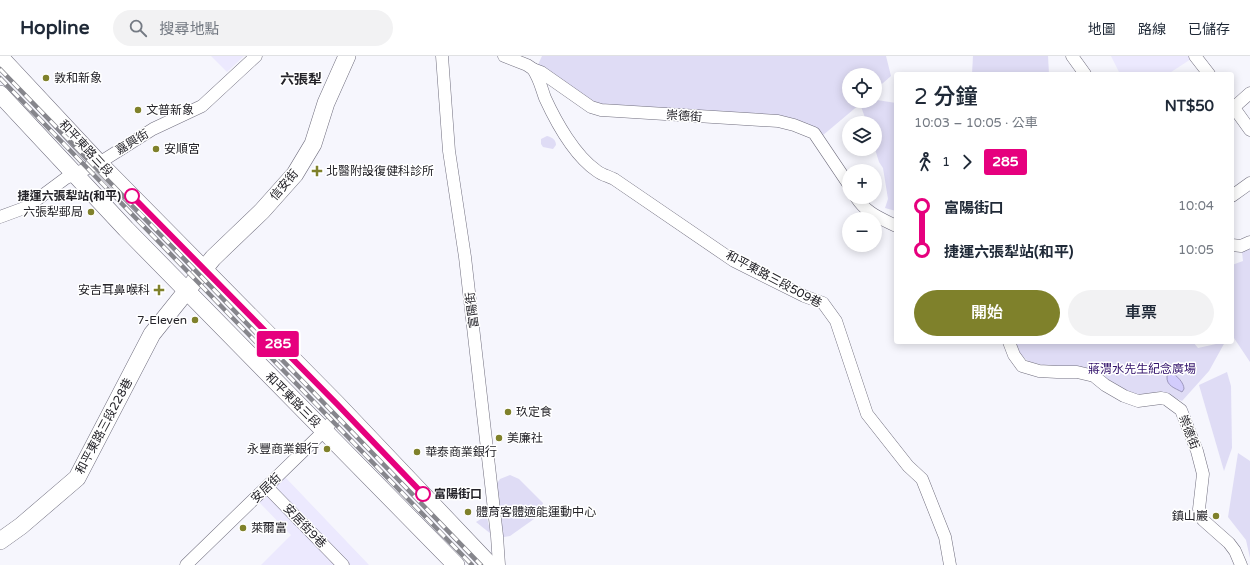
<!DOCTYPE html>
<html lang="zh-TW">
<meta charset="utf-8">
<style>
body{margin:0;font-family:"Varela Round","Noto Sans TC",sans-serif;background:#f2f2f3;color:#1f2937;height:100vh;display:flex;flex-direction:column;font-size:15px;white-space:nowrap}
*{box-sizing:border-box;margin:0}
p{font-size:13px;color:#747a83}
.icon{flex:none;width:22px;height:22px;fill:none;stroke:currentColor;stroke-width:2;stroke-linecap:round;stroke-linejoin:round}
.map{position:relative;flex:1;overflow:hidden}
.drawer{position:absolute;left:894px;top:16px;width:340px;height:272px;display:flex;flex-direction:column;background:#fff;border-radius:4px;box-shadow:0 2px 10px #0003}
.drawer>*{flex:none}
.badge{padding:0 8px;border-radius:3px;font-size:14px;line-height:26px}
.controls{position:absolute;left:842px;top:12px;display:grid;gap:8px}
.controls a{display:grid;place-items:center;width:40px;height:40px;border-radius:50%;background:#fff;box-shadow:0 2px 10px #0003;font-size:20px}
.map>.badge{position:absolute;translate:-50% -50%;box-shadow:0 0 0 2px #fff}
.legs{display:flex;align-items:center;gap:6px;height:44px;padding:0 20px;font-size:13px}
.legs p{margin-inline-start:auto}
.headline{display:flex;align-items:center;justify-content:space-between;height:68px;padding:0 20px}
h1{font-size:22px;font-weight:600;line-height:30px}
.button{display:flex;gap:8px;margin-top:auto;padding:8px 20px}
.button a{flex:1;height:46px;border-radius:24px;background:#7f812b;color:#fff;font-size:16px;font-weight:600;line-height:46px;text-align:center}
.button a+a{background:#f2f2f3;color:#1f2937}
ul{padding:0 20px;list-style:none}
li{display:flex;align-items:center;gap:14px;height:44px;font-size:15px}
li i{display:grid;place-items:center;width:6px;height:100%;margin:0 5px;background:currentColor}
li i::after{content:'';width:10px;height:10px;margin:-5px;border:3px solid;border-radius:50%;background:#fff}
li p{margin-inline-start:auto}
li:first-child i{background:linear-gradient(#0000 50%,currentColor 0)}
li:last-child i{background:linear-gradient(currentColor 50%,#0000 0)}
header{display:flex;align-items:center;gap:24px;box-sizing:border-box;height:56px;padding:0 20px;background:#fff;border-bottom:1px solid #e0e1e3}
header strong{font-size:19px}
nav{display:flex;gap:22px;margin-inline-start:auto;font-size:14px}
.search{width:280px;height:36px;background:#f2f2f3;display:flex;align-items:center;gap:10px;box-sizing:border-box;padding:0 14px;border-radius:22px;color:#747a83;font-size:15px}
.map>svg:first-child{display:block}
.built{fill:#ece9fe}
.green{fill:#dfdcf5}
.water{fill:#d2ccfc;stroke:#9e99bd}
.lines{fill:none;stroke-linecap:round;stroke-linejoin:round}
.street-casing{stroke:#706e7e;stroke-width:13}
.secondary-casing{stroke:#706e7e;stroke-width:18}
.street{stroke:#fff;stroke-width:12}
.secondary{stroke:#fff;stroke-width:17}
.rail-casing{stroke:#86868c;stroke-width:4.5}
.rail{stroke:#fff;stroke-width:3;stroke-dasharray:9;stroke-linecap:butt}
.line-1-casing{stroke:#fff;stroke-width:9}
.line-1{stroke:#e6007e;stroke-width:6}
.poi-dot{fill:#7f812b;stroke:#fff;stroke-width:1.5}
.stop-1-dot{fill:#fff;stroke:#e6007e;stroke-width:2}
.labels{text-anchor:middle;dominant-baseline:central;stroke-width:3;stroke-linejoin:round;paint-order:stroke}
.poi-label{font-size:12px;fill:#242329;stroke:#fff;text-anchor:start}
.street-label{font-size:12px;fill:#242329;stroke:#fff}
.stop-label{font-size:12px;font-weight:bold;fill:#242329;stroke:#fff;text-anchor:end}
.park-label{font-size:12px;fill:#301069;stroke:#fff}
.quarter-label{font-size:14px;font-weight:bold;fill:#242329;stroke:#fff}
</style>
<header>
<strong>Hopline</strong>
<div class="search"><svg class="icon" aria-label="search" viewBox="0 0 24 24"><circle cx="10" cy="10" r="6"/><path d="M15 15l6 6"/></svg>搜尋地點</div>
<nav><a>地圖</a><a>路線</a><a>已儲存</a></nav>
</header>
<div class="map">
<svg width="1250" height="509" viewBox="0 0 1250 509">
<rect width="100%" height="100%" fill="#f6f6fd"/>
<!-- built -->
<g class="built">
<polygon points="211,0 244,0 227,16"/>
<polygon points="1111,0 1189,0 1191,3 1168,18 1120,18"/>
<polygon points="285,421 369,509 261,509 291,479 259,446"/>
</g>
<!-- green -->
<g class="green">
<polygon points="542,0 886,0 891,20 875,34 875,19 849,19 849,45 875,45 875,41 877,44 896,47 896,155 885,152 888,143 883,112 879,106 875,93 875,67 867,67 860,48 822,80 777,63 591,50 536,13"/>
<polygon points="973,0 1048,0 1049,18 972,18"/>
<path d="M547,80C552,81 556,84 556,89L553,93L543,91L541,88V83Z"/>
<polygon points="1250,190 1250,306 1232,279 1232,209 1243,205 1242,196 1246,191"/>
<polygon points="1015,286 1193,286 1198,292 1225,286 1209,315 1182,345 1160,335 1148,339 1137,340 1121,333 1094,315 1082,311 1048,310 1029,306 1017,295"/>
<polygon points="1227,316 1231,330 1232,392 1224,415 1199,329"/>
<polygon points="1238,397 1250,405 1250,502 1246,484 1228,461"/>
<polygon points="510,419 519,423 543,447 541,458 510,480 504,481 501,479 495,430 500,423"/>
<polygon points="486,460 487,462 491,478 476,466"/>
</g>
<!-- water -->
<path class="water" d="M1171,317C1177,319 1184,327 1184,333L1182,336C1175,332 1166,330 1167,320Z"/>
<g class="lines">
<!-- street casing -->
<g class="street-casing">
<g id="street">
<polyline points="442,0 449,95 465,201 497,480 499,509"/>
<polyline points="504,0 527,9 533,13 541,16 591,51 601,54 778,65 794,69 814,77 849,129"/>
<polyline points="1072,0 1085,18"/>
<polyline points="1195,0 1209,18"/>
<path d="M533,13C540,24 541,31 545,42C556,66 575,100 597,115C602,119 608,120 614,123L734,205L804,240L823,247L836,265L867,358L908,410L922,423L945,481L950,509"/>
<polyline points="1232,49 1250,74"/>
<polyline points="1232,53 1250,37"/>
<polyline points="1232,140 1250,127"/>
<path d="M856,141C866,157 880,162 896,170"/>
<polyline points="0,161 27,151 66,122 99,107 153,73 202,50 256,0"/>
<polyline points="1232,189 1241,190 1250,186"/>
<polyline points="1009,286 1014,299 1022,310 1039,315 1057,316 1077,316 1094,320 1105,329 1124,340 1138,345 1161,342 1166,343 1181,354 1197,395 1203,418 1199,453 1203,464 1229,487 1235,495 1241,509"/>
<polyline points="267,431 343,509"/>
<polyline points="186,509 324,375 342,353"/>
</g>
</g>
<!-- secondary casing -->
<g class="secondary-casing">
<g id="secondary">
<polyline points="0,1 99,107 337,348 490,509"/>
<polyline points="0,38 126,173 456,509"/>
<polyline points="0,485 21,470 77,422 152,278 213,202 262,155 295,118 313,88 326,47 347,0"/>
</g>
</g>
<!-- street -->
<use href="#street" class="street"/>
<!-- secondary -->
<use href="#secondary" class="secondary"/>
<!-- rail casing -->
<g class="rail-casing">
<g id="rail">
<polyline points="0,13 481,509"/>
<polyline points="0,22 472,509"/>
</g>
</g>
<!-- rail -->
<use href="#rail" class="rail"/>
</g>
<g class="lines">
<!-- line-1 casing -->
<g class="line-1-casing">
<polyline id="line-1" points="132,140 337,348 423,438"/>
</g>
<!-- line-1 -->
<use href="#line-1" class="line-1"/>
</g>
<!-- markers -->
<g class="poi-dot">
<circle cx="46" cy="22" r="4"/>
<circle cx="138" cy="54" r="4"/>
<circle cx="156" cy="93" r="4"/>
<path d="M315 109h4v4h4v4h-4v4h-4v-4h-4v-4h4z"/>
<circle cx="91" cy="156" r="4"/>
<path d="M157 228h4v4h4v4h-4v4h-4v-4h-4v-4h4z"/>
<circle cx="195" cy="264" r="4"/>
<circle cx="508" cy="356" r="4"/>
<circle cx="499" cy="382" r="4"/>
<circle cx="327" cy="393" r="4"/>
<circle cx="417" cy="396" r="4"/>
<circle cx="468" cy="456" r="4"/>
<circle cx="1216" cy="460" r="4"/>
<circle cx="243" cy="472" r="4"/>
</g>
<g class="stop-1-dot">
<circle cx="132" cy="140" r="7"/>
<circle cx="423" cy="438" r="7"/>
</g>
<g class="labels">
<!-- poi labels -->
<g class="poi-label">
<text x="54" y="22">敦和新象</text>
<text x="146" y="54">文普新象</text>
<text x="164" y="93">安順宮</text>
<text x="326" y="115">北醫附設復健科診所</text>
<text x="83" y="156" text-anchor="end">六張犁郵局</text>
<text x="150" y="234" text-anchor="end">安吉耳鼻喉科</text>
<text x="187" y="264" text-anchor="end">7-Eleven</text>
<text x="516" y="356">玖定食</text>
<text x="507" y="382">美廉社</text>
<text x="319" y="393" text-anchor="end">永豐商業銀行</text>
<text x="425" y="396">華泰商業銀行</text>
<text x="476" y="456">體育客體適能運動中心</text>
<text x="1208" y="460" text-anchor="end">鎮山巖</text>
<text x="251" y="472">萊爾富</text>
</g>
<!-- street labels -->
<g class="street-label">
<text transform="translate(684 60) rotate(4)">崇德街</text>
<text transform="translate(132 86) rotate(-31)">嘉興街</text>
<text transform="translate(86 92) rotate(47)">和平東路三段</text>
<text transform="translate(284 129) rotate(-50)">信安街</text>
<text transform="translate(774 223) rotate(28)">和平東路三段509巷</text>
<text transform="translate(472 254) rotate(-97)">富陽街</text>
<text transform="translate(293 344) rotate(45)">和平東路三段</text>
<text transform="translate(104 370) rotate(-62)">和平東路三段228巷</text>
<text transform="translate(1189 376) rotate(69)">崇德街</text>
<text transform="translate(266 432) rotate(-44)">安居街</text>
<text transform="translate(305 470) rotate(46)">安居街9巷</text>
</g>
<!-- stop labels -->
<g class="stop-label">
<text x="121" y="140">捷運六張犁站(和平)</text>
<text x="434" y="438" text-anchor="start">富陽街口</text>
</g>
<!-- park labels -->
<g class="park-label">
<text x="1142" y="313">蔣渭水先生紀念廣場</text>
</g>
<!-- quarter labels -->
<g class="quarter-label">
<text x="301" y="23">六張犁</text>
</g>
</g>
</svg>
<div class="controls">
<a><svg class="icon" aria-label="locate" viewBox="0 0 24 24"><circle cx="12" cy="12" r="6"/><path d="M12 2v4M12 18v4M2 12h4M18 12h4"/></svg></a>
<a><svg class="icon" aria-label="layers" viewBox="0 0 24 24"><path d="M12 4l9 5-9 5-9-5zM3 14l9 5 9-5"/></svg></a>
<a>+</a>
<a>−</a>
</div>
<b class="badge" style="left:278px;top:288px;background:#e6007e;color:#fff">285</b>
<section class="drawer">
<div class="headline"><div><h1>2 分鐘</h1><p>10:03 – 10:05 · 公車</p></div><b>NT$50</b></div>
<div class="legs"><svg class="icon" aria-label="walk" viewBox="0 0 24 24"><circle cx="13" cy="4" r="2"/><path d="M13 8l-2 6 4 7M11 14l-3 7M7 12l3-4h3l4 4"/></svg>1<svg class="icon" aria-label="forward" viewBox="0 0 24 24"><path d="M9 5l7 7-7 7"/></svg><b class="badge" style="background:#e6007e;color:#fff">285</b></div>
<ul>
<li><i style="color:#e6007e"></i><b>富陽街口</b><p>10:04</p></li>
<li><i style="color:#e6007e"></i><b>捷運六張犁站(和平)</b><p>10:05</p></li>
</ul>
<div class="button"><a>開始</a><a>車票</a></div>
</section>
</div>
